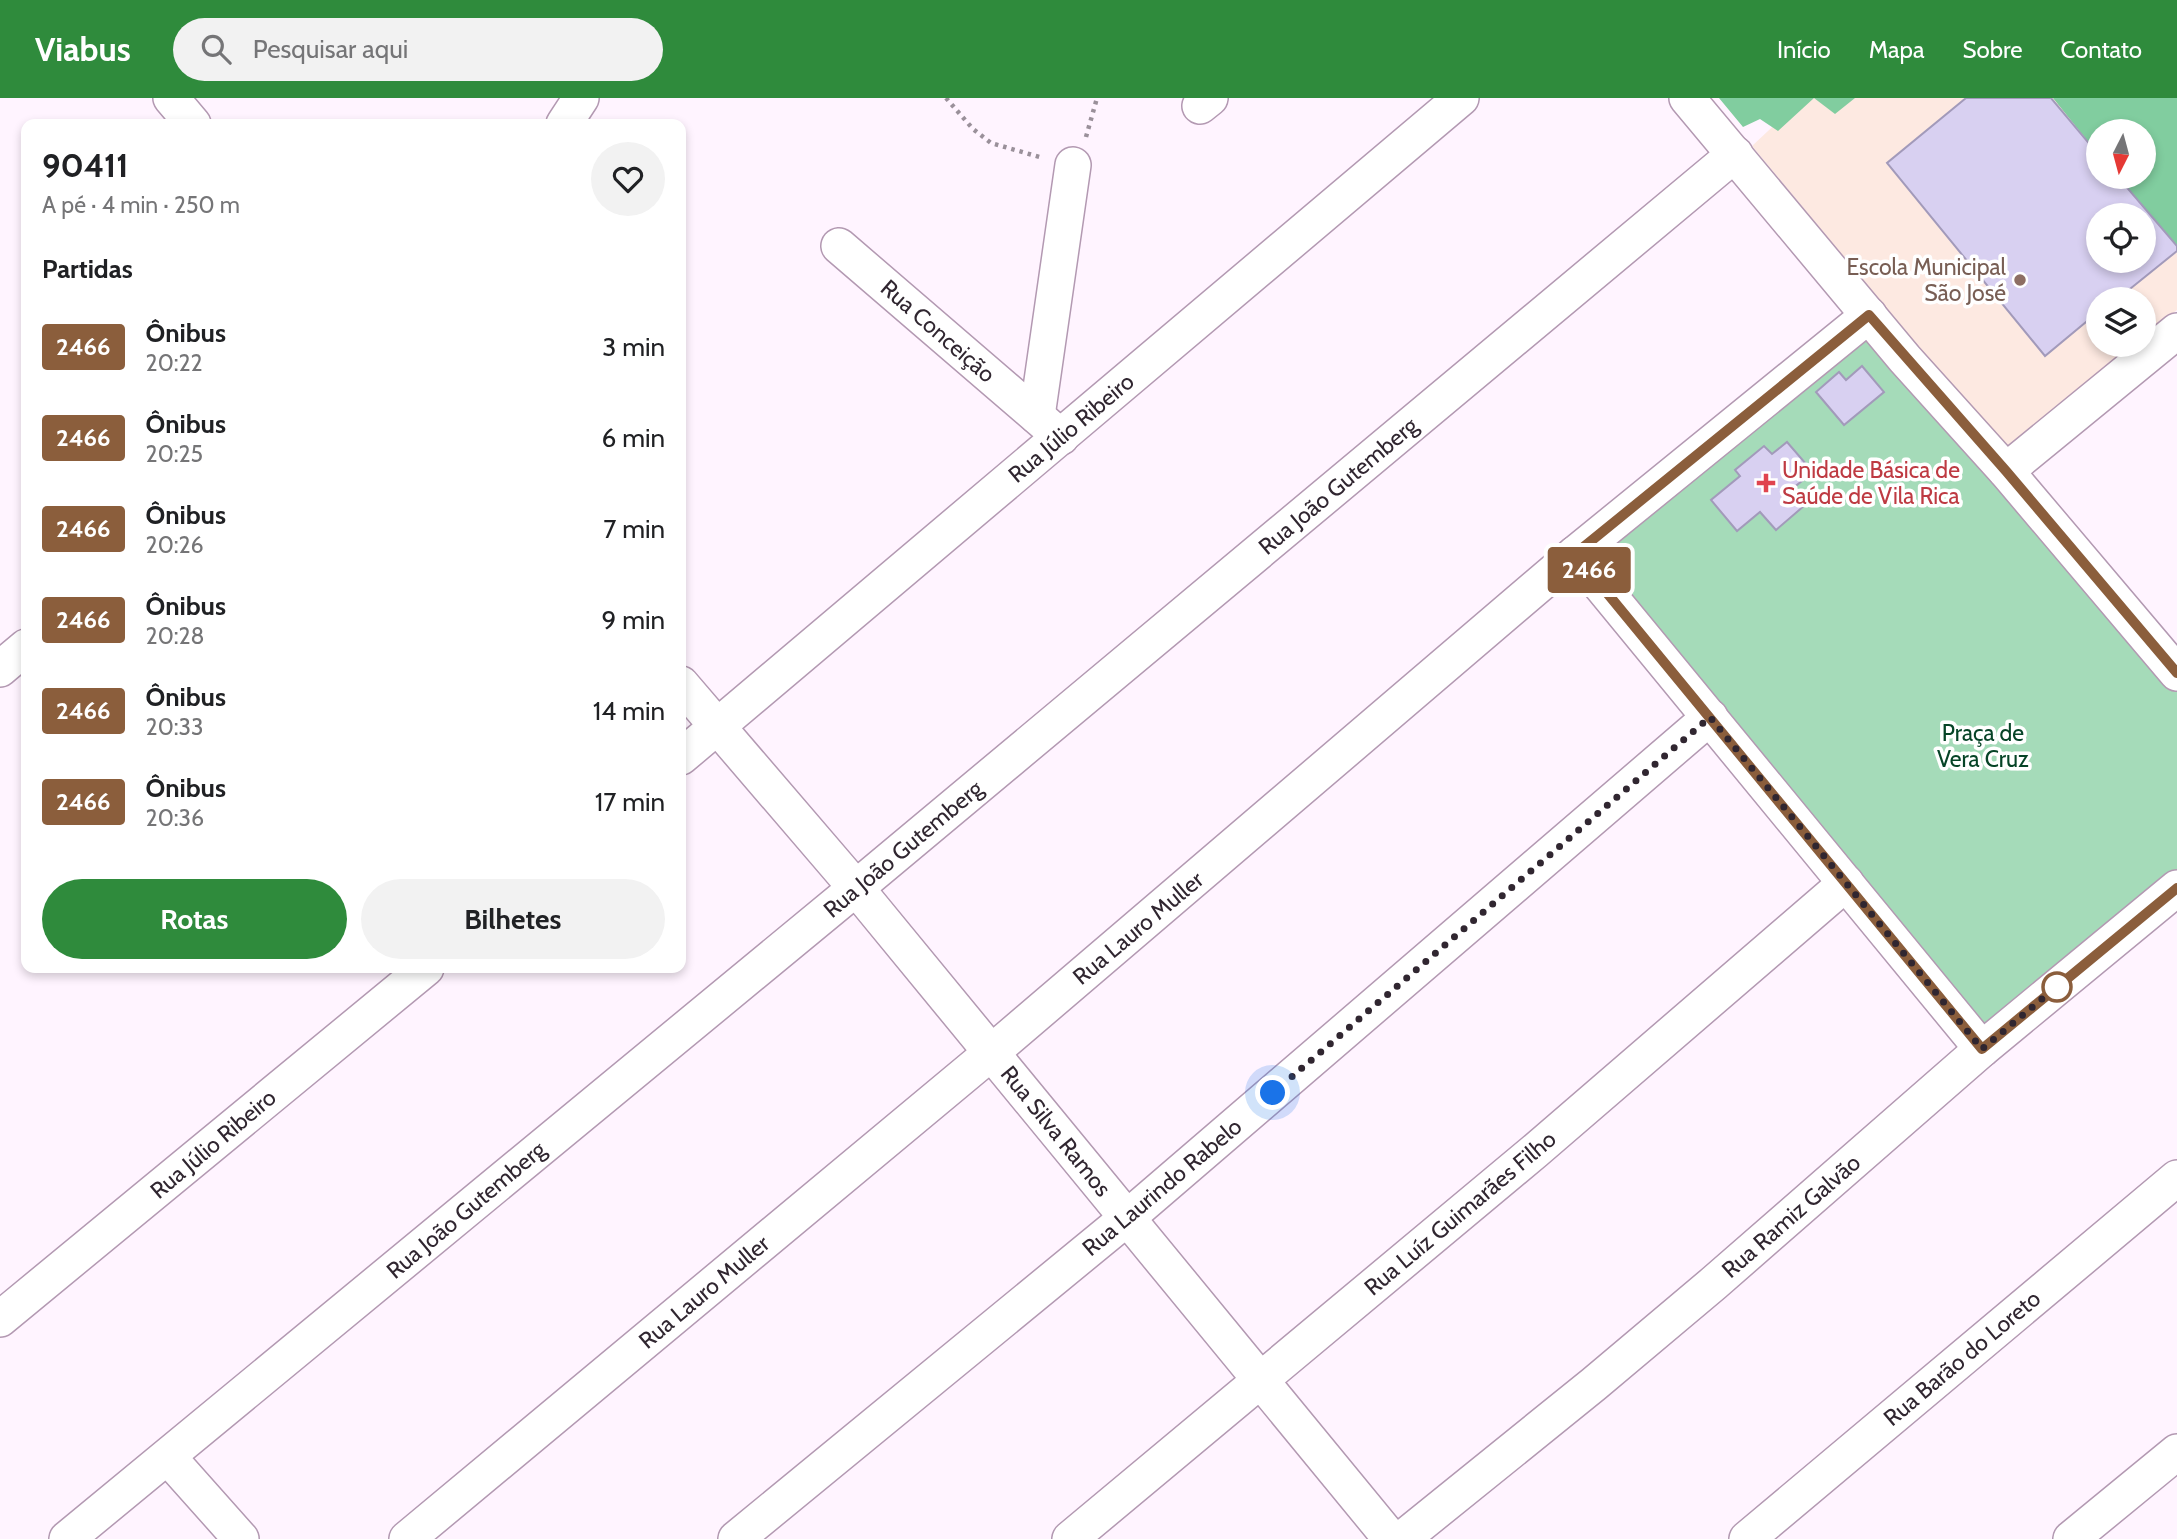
<!DOCTYPE html>
<html lang="pt">
<meta charset="utf-8">
<style>
body{margin:0;font-family:Cabin,sans-serif;background:#f2f2f2;color:#202124;height:100vh;display:flex;flex-direction:column;font-size:26px;white-space:nowrap}
*{box-sizing:border-box;margin:0}
p{font-size:23px;color:#757577}
.icon{flex:none;width:38px;height:38px;fill:none;stroke:currentColor;stroke-width:2;stroke-linecap:round;stroke-linejoin:round}
.map{position:relative;flex:1;overflow:hidden}
.details{position:absolute;left:21px;top:21px;width:665px;height:854px;display:flex;flex-direction:column;background:#fff;border-radius:14px;box-shadow:0 4px 10px #0003}
.details>*{flex:none}
.badge{padding:0 14px;border-radius:5px;font-size:24px;line-height:46px}
.needle{width:46px;rotate:186deg}
.tools{position:absolute;left:2086px;top:21px;display:grid;gap:14px}
.tools a{display:grid;place-items:center;width:70px;height:70px;border-radius:50%;background:#fff;box-shadow:0 4px 10px #0003;font-size:35px}
.you{position:absolute;width:35px;height:35px;margin:-18px;border:5px solid #fff;border-radius:50%;background:#1a73e8;box-shadow:0 0 0 10px #1a73e833}
.map>.badge{position:absolute;translate:-50% -50%;box-shadow:0 0 0 4px #fff}
h2{padding:0 21px;font-size:26px;line-height:63px}
.round{display:grid;place-items:center;flex:none;width:74px;height:74px;border-radius:37px;background:#f2f2f2}
.head{display:flex;align-items:center;justify-content:space-between;height:119px;padding:0 21px}
h1{font-size:33px;font-weight:700;line-height:52px}
.action{display:flex;gap:14px;margin-top:auto;padding:14px 21px}
.action a{flex:1;height:80px;border-radius:42px;background:#2f8b3c;color:#fff;font-size:28px;font-weight:700;line-height:80px;text-align:center}
.action a+a{background:#f2f2f2;color:#202124}
ul{padding:0;list-style:none}
li{display:flex;align-items:center;gap:21px;height:91px;padding:0 21px}
li div{flex:1}
li b{display:block;font-size:26px}
li em{font-style:normal}
li .badge{min-width:77px;font-weight:700;text-align:center}
header{display:flex;align-items:center;gap:42px;box-sizing:border-box;height:98px;padding:0 35px;background:#2f8b3c;color:#fff}
header strong{font-size:33px}
nav{display:flex;gap:38px;margin-inline-start:auto;font-size:24px}
.search{width:490px;height:63px;background:#f2f2f2;display:flex;align-items:center;gap:18px;box-sizing:border-box;padding:0 24px;border-radius:38px;color:#757577;font-size:26px}
.map>svg:first-child{display:block}
.education{fill:#fde9e1;fill-rule:evenodd}
.green{fill:#a5dbb9}
.forest{fill:#81cd9f}
.building{fill:#d8d0f1;stroke:#a29aba;stroke-width:2;fill-rule:evenodd}
.lines{fill:none;stroke-linecap:round;stroke-linejoin:round}
.minor-casing{stroke:#b399b2;stroke-width:38}
.path{stroke:#9a909a;stroke-width:4.5;stroke-dasharray:3.5 5;stroke-linecap:butt}
.minor{stroke:#fff;stroke-width:35}
.line-casing{stroke:#fff;stroke-width:16}
.line{stroke:#8b5e3c;stroke-width:10}
.walk{stroke:#302630;stroke-width:7;stroke-dasharray:0 12.6}
.education-dot{fill:#8d6e63;stroke:#fff;stroke-width:2.5}
.health-dot{fill:#e0444e;stroke:#fff;stroke-width:2.5}
.stop-dot{fill:#fff;stroke:#8b5e3c;stroke-width:3.5}
.labels{text-anchor:middle;dominant-baseline:central;stroke-width:7;stroke-linejoin:round;paint-order:stroke}
.education-label{font-size:23px;fill:#785e54;stroke:#fff;text-anchor:end}
.street-label{font-size:23px;fill:#302630;stroke:#fff}
.health-label{font-size:23px;fill:#be3a42;stroke:#fff;text-anchor:start}
.park-label{font-size:23px;fill:#064427;stroke:#fff}
</style>
<header>
<strong>Viabus</strong>
<div class="search"><svg class="icon" aria-label="search" viewBox="0 0 24 24"><circle cx="10" cy="10" r="6"/><path d="M15 15l6 6"/></svg>Pesquisar aqui</div>
<nav><a>Início</a><a>Mapa</a><a>Sobre</a><a>Contato</a></nav>
</header>
<div class="map">
<svg width="2177" height="1441" viewBox="0 0 2177 1441">
<rect width="100%" height="100%" fill="#fff4ff"/>
<!-- education -->
<path class="education" d="M1803,0H2062L2098,38V79H2138L2177,119V212L2144,239V201H2098V247H2134L2005,353L1752,48ZM2098,117H2144V163H2098Z"/>
<!-- green -->
<polygon class="green" points="1869,217 2177,577 2177,790 1982,951 1575,456"/>
<!-- forest -->
<g class="forest">
<polygon points="1719,0 1855,0 1835,16 1814,0 1778,33 1760,21 1743,29"/>
<polygon points="2053,0 2177,0 2177,151 2117,79 2144,79 2144,33 2098,33 2098,56"/>
</g>
<!-- building -->
<g class="building">
<path d="M1966,0H2051L2098,56V79H2118L2177,148V153L2120,199L2119,197L2114,201H2098V214L2045,258L1887,65ZM2098,117H2144V163H2098Z"/>
<polygon points="1862,268 1884,294 1844,327 1816,294 1839,274 1846,282"/>
<polygon points="1787,344 1813,374 1792,391 1805,407 1776,432 1760,414 1737,433 1711,402 1740,378 1735,372 1764,348 1772,356"/>
</g>
<g class="lines">
<!-- minor casing -->
<g class="minor-casing">
<g id="minor">
<polyline points="171,0 193,26"/>
<polyline points="1687,0 1905,261 2006,373 2177,575"/>
<polyline points="1200,8 1210,0"/>
<polyline points="564,26 581,0"/>
<polyline points="839,148 1061,339"/>
<polyline points="1037,318 1073,67"/>
<polyline points="2006,373 2177,233"/>
<polyline points="1575,456 1982,951"/>
<polyline points="0,571 26,549"/>
<polyline points="681,586 856,790 1391,1441"/>
<polyline points="681,659 1461,0"/>
<polyline points="0,1221 426,870"/>
<polyline points="168,1359 241,1441"/>
<polyline points="67,1441 856,790 1735,56"/>
<polyline points="407,1441 992,954 1575,456 1869,217"/>
<polyline points="736,1441 1127,1120 1710,619"/>
<polyline points="1070,1441 1535,1053 1846,785"/>
<polyline points="1402,1441 1594,1286 1714,1185 1982,951 2177,790"/>
<polyline points="1747,1441 2177,1080"/>
<polyline points="2071,1441 2177,1354"/>
</g>
</g>
<!-- path -->
<g class="path">
<polyline points="946,0 973,31 991,45 1043,60"/>
<polyline points="1086,39 1097,0"/>
</g>
<!-- minor -->
<use href="#minor" class="minor"/>
</g>
<g class="lines">
<!-- line casing -->
<g class="line-casing">
<polyline id="line" points="2177,575 2006,373 1869,217 1575,456 1982,951 2177,790"/>
</g>
<!-- line -->
<use href="#line" class="line"/>
<!-- walk -->
<polyline class="walk" points="1273,995 1710,619 1982,951 2060,886 2057,889"/>
</g>
<!-- markers -->
<circle class="education-dot" cx="2020" cy="182" r="7"/>
<path class="health-dot" d="M1762.5 374.5h7v7h7v7h-7v7h-7v-7h-7v-7h7z"/>
<circle class="stop-dot" cx="2057" cy="889" r="14"/>
<g class="labels">
<!-- education labels -->
<g class="education-label">
<text x="2006" y="169">Escola Municipal<tspan x="2006" dy="26">São José</tspan></text>
</g>
<!-- street labels -->
<g class="street-label">
<text transform="translate(938 233) rotate(41)">Rua Conceição</text>
<text transform="translate(1071 330) rotate(-40)">Rua Júlio Ribeiro</text>
<text transform="translate(1338 388) rotate(-40)">Rua João Gutemberg</text>
<text transform="translate(903 751) rotate(-40)">Rua João Gutemberg</text>
<text transform="translate(1138 830) rotate(-40)">Rua Lauro Muller</text>
<text transform="translate(1056 1033) rotate(51)">Rua Silva Ramos</text>
<text transform="translate(213 1046) rotate(-40)">Rua Júlio Ribeiro</text>
<text transform="translate(1162 1089) rotate(-40)">Rua Laurindo Rabelo</text>
<text transform="translate(466 1112) rotate(-40)">Rua João Gutemberg</text>
<text transform="translate(1460 1115) rotate(-40)">Rua Luíz Guimarães Filho</text>
<text transform="translate(1791 1118) rotate(-41)">Rua Ramiz Galvão</text>
<text transform="translate(704 1194) rotate(-40)">Rua Lauro Muller</text>
<text transform="translate(1962 1260) rotate(-40)">Rua Barão do Loreto</text>
</g>
<!-- health labels -->
<g class="health-label">
<text x="1782" y="372">Unidade Básica de<tspan x="1782" dy="26">Saúde de Vila Rica</tspan></text>
</g>
<!-- park labels -->
<g class="park-label">
<text x="1983" y="635">Praça de<tspan x="1983" dy="26">Vera Cruz</tspan></text>
</g>
</g>
</svg>
<div class="tools">
<a><svg class="needle" viewBox="-14 -14 28 28"><path d="M0-13l5 13h-10z" fill="#e53935"/><path d="M0 13l5-13h-10z" fill="#757577"/></svg></a>
<a><svg class="icon" aria-label="locate" viewBox="0 0 24 24"><circle cx="12" cy="12" r="6"/><path d="M12 2v4M12 18v4M2 12h4M18 12h4"/></svg></a>
<a><svg class="icon" aria-label="layers" viewBox="0 0 24 24"><path d="M12 4l9 5-9 5-9-5zM3 14l9 5 9-5"/></svg></a>
</div>
<div class="you" style="left:1273px;top:995px"></div>
<b class="badge" style="left:1589px;top:472px;background:#8b5e3c;color:#fff">2466</b>
<section class="details">
<div class="head"><div><h1>90411</h1><p>A pé · 4 min · 250 m</p></div><a class="round"><svg class="icon" aria-label="heart" viewBox="0 0 24 24"><path d="M12 20l-8-8c-3-5 5-10 8-4 3-6 11-1 8 4z"/></svg></a></div>
<h2>Partidas</h2>
<ul>
<li><span class="badge" style="background:#8b5e3c;color:#fff">2466</span><div><b>Ônibus</b><p>20:22</p></div><em>3 min</em></li>
<li><span class="badge" style="background:#8b5e3c;color:#fff">2466</span><div><b>Ônibus</b><p>20:25</p></div><em>6 min</em></li>
<li><span class="badge" style="background:#8b5e3c;color:#fff">2466</span><div><b>Ônibus</b><p>20:26</p></div><em>7 min</em></li>
<li><span class="badge" style="background:#8b5e3c;color:#fff">2466</span><div><b>Ônibus</b><p>20:28</p></div><em>9 min</em></li>
<li><span class="badge" style="background:#8b5e3c;color:#fff">2466</span><div><b>Ônibus</b><p>20:33</p></div><em>14 min</em></li>
<li><span class="badge" style="background:#8b5e3c;color:#fff">2466</span><div><b>Ônibus</b><p>20:36</p></div><em>17 min</em></li>
</ul>
<div class="action"><a>Rotas</a><a>Bilhetes</a></div>
</section>
</div>
